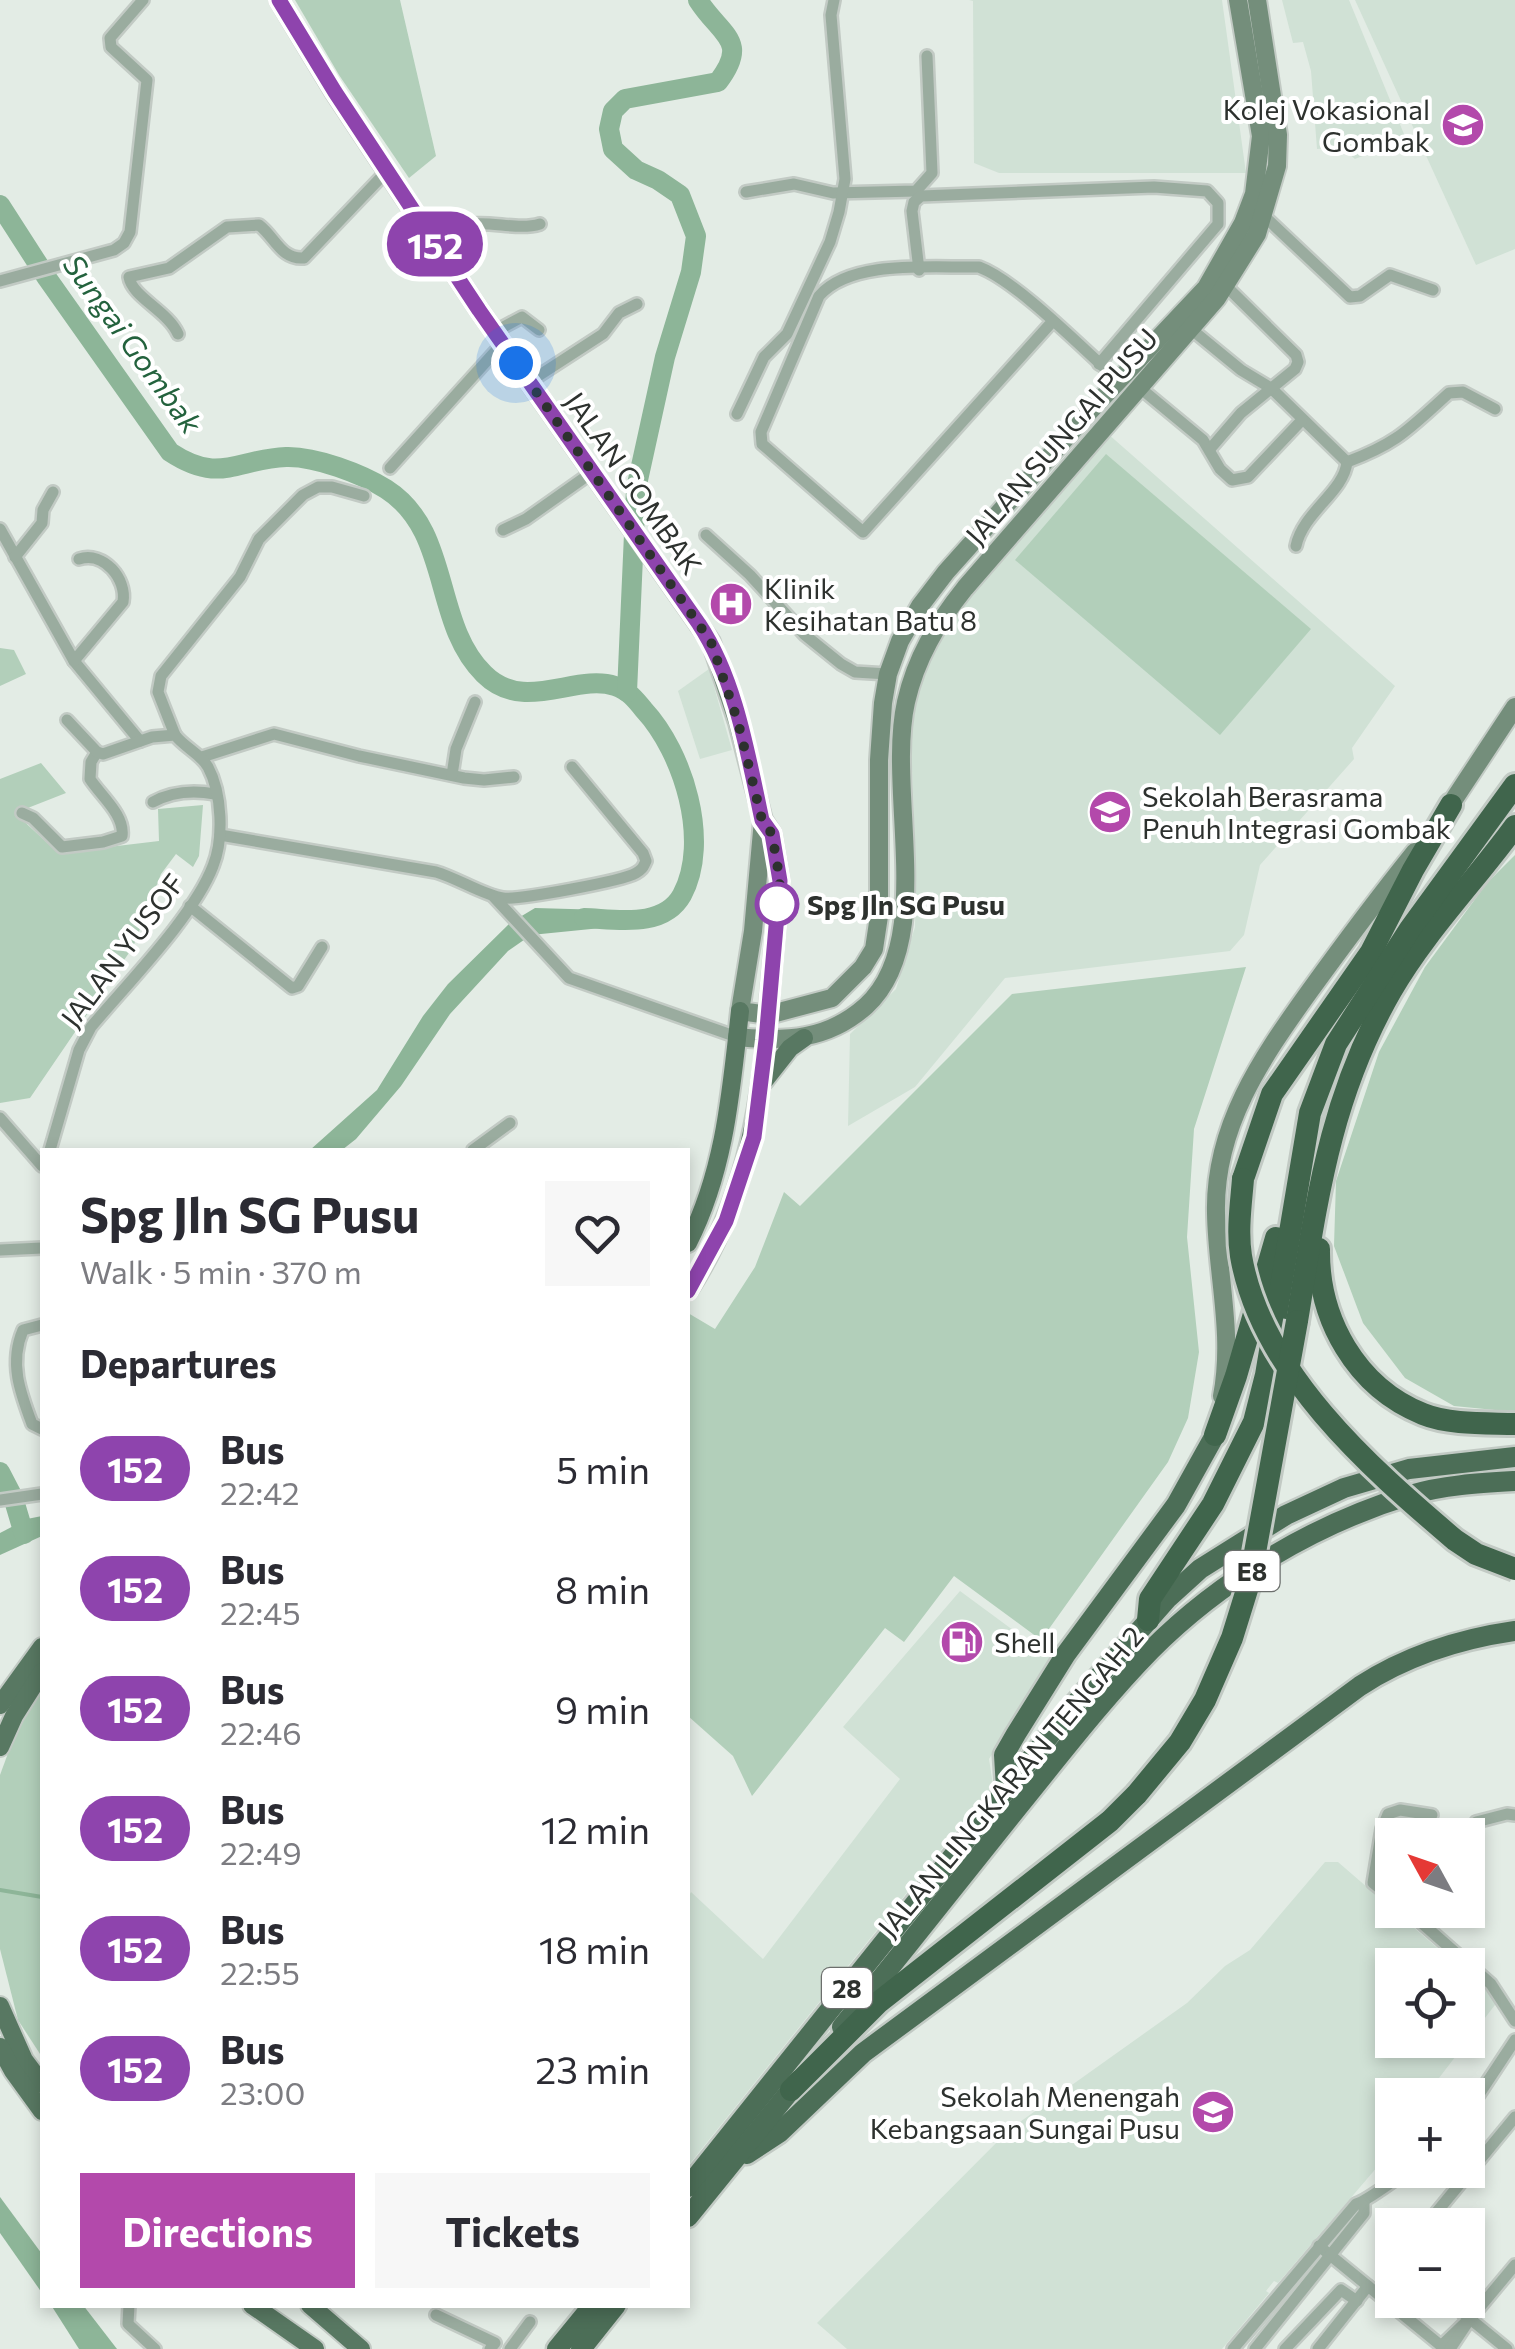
<!DOCTYPE html>
<meta charset="utf-8">
<style>
body{margin:0;font-family:Commissioner,sans-serif;background:#f7f7f7;color:#2b2b33;height:100vh;display:flex;flex-direction:column;font-size:38px;white-space:nowrap}
*{box-sizing:border-box;margin:0}
p{font-size:32px;color:#7c7c81}
.icon{flex:none;width:55px;height:55px;fill:none;stroke:currentColor;stroke-width:2;stroke-linecap:round;stroke-linejoin:round}
.map{position:relative;flex:1;overflow:hidden}
.sheet{position:absolute;left:40px;top:1148px;width:650px;height:1160px;display:flex;flex-direction:column;background:#fff;border-radius:0px;box-shadow:0 5px 15px #0003}
.sheet>*{flex:none}
.badge{padding:0 20px;border-radius:32px;font-size:35px;line-height:65px}
.needle{width:65px;rotate:310deg}
.tools{position:absolute;left:1375px;top:1818px;display:grid;gap:20px}
.tools a{display:grid;place-items:center;width:110px;height:110px;border-radius:0px;background:#fff;box-shadow:0 5px 15px #0003;font-size:50px}
.you{position:absolute;width:50px;height:50px;margin:-25px;border:8px solid #fff;border-radius:50%;background:#1a73e8;box-shadow:0 0 0 15px #1a73e833}
.map>.badge{position:absolute;translate:-50% -50%;box-shadow:0 0 0 5px #fff}
h2{padding:0 40px;font-size:38px;line-height:90px}
.round{display:grid;place-items:center;flex:none;width:105px;height:105px;border-radius:0px;background:#f7f7f7}
.overview{display:flex;align-items:center;justify-content:space-between;height:170px;padding:0 40px}
h1{font-size:48px;font-weight:700;line-height:75px}
.button{display:flex;gap:20px;margin-top:auto;padding:20px 40px}
.button a{flex:1;height:115px;border-radius:0px;background:#b349ab;color:#fff;font-size:40px;font-weight:700;line-height:115px;text-align:center}
.button a+a{background:#f7f7f7;color:#2b2b33}
ul{padding:0;list-style:none}
li{display:flex;align-items:center;gap:30px;height:120px;padding:0 40px}
li div{flex:1}
li b{display:block;font-size:38px}
li em{font-style:normal}
li .badge{min-width:110px;font-weight:700;text-align:center}
.map>svg:first-child{display:block}
.built{fill:#d0e1d5}
.green{fill:#b2cfba}
.water{fill:#8db598}
.lines{fill:none;stroke-linecap:round;stroke-linejoin:round}
.stream{stroke:#8db598;stroke-width:4}
.river{stroke:#8db598;stroke-width:20}
.minor-casing{stroke:#c2cac4;stroke-width:16}
.secondary-casing{stroke:#c2cac4;stroke-width:22}
.primary-casing{stroke:#c2cac4;stroke-width:22}
.trunk-casing{stroke:#c2cac4;stroke-width:25}
.motorway-casing{stroke:#c2cac4;stroke-width:28}
.minor{stroke:#9aac9f;stroke-width:11}
.secondary{stroke:#748e7b;stroke-width:18}
.primary{stroke:#587862;stroke-width:18}
.trunk{stroke:#4c6e57;stroke-width:20}
.motorway{stroke:#40654c;stroke-width:22}
.motorway-bridge-casing{stroke:#c2cac4;stroke-width:28;stroke-linecap:butt}
.motorway-bridge{stroke:#40654c;stroke-width:22}
.line-casing{stroke:#fff;stroke-width:22}
.line{stroke:#8e44ad;stroke-width:15}
.walk{stroke:#2d312e;stroke-width:10;stroke-dasharray:0 18}
.stop-dot{fill:#fff;stroke:#8e44ad;stroke-width:5}
.labels{text-anchor:middle;dominant-baseline:central;stroke-width:8;stroke-linejoin:round;paint-order:stroke}
.shield{fill:#fff;stroke:#6c6f6d;stroke-width:2.5}
.shield-label{font-size:25px;font-weight:bold;fill:#2d312e}
.poi-label{font-size:28px;fill:#2d312e;stroke:#fff;text-anchor:start}
.street-label{font-size:28px;fill:#2d312e;stroke:#fff}
.stop-label{font-size:28px;font-weight:bold;fill:#2d312e;stroke:#fff;text-anchor:start}
.water-label{font-size:30px;font-style:italic;fill:#23623d;stroke:#fff}
</style>
<div class="map">
<svg width="1515" height="2349" viewBox="0 0 1515 2349">
<rect width="100%" height="100%" fill="#e3ece5"/>
<!-- built -->
<g class="built">
<polygon points="969,0 1222,0 1246,173 999,173 974,163 973,1"/>
<polygon points="1282,0 1349,0 1406,139 1355,159 1345,150 1334,154 1332,148 1317,149 1311,71 1303,42 1293,43"/>
<polygon points="1355,0 1515,0 1515,249 1476,265"/>
<polygon points="1107,433 1395,686 1352,748 1354,759 1260,865 1244,935 1230,951 1005,978 915,1087 848,1126 850,1034 896,989 915,927 916,866 911,743 919,672 954,605"/>
<polygon points="709,669 732,750 700,759 678,691"/>
<polygon points="960,1591 1052,1659 989,1759 993,1785 688,2166 688,1898 691,1892 763,1959 900,1779 843,1727"/>
<polygon points="1325,1862 1338,1862 1457,1965 1392,1965 1392,2040 1468,2040 1468,1974 1498,2001 1426,2095 1392,2095 1392,2138 1389,2137 1382,2145 1390,2152 1278,2283 1274,2281 1266,2291 1269,2293 1222,2349 847,2349 817,2323 1010,2129 1187,2003 1225,1966 1250,1950"/>
</g>
<!-- green -->
<g class="green">
<polygon points="295,0 400,0 436,156 409,178 339,75"/>
<polygon points="1106,454 1311,629 1220,735 1015,560"/>
<polygon points="0,648 14,650 26,674 0,686"/>
<polygon points="41,763 66,793 15,813 58,853 159,841 158,809 203,805 199,856 193,867 176,854 161,874 133,947 30,1098 0,1103 0,779"/>
<polygon points="1515,855 1515,1412 1454,1406 1405,1378 1363,1323 1334,1246 1336,1181 1379,1052 1425,967 1487,883"/>
<polygon points="1246,967 1194,1129 1187,1237 1199,1352 1188,1418 1168,1462 1041,1640 954,1576 904,1642 885,1628 752,1796 733,1756 688,1716 688,1313 715,1329 755,1267 784,1192 800,1206 1012,994"/>
<polygon points="42,1686 42,2057 18,2020 0,1949 0,1775 14,1737"/>
</g>
<!-- water -->
<g class="water">
<polygon points="535,908 606,910 611,927 531,935 508,951 450,1014 401,1086 356,1139 342,1150 310,1150 377,1090 423,1016 448,984 510,923"/>
<polygon points="42,1516 42,1536 0,1555 0,1533 27,1519"/>
<polygon points="0,2197 42,2254 42,2293 0,2233"/>
<polygon points="51,2305 83,2305 117,2349 79,2349"/>
</g>
<g class="lines">
<!-- stream -->
<polyline class="stream" points="0,1890 42,1897"/>
<!-- river -->
<g class="river">
<path d="M0,205L47,278L170,452C220,485 236,459 286,457C315,456 362,474 386,489C452,531 432,623 484,674C524,714 575,673 615,686C628,690 636,700 644,710C683,752 711,841 682,895C663,929 616,919 584,918"/>
<path d="M627,692L636,489L665,357L691,272L696,236L680,195L658,180L636,170L613,149L609,129L613,111L625,99L718,82C750,40 721,36 698,0"/>
<polyline points="0,1472 13,1497 24,1534"/>
</g>
<!-- minor casing -->
<g class="minor-casing">
<g id="minor">
<polyline points="746,192 794,184 833,193 916,191 932,173 927,56"/>
<polyline points="1263,215 1350,297 1360,296 1390,275 1433,290"/>
<path d="M436,245C442,240 449,233 456,229C480,216 514,232 540,224"/>
<polyline points="919,270 912,211 914,202 921,196 1154,187 1207,191 1218,203 1218,224 1099,364"/>
<polyline points="0,281 114,250 124,243 130,232 147,80 111,47 110,38 143,0"/>
<path d="M1052,322L863,532L762,444L761,432L819,296C851,259 932,268 979,267C1017,281 1085,351 1118,380"/>
<polyline points="1191,329 1241,370 1271,388 1347,462"/>
<polyline points="494,332 522,317 539,330"/>
<path d="M178,334C168,311 132,297 129,277L169,268L227,227L259,225C275,237 281,260 304,258L387,171"/>
<polyline points="529,382 603,334 619,313 637,304"/>
<polyline points="1139,387 1203,440 1220,469 1232,480 1248,477 1302,420"/>
<polyline points="737,414 764,357 787,334 830,242 839,212 845,179 831,15 834,0"/>
<polyline points="1210,449 1241,413 1295,369 1298,362 1296,355 1226,286"/>
<path d="M1347,462C1398,443 1409,429 1449,393L1463,392L1495,409"/>
<polyline points="390,468 502,344"/>
<polyline points="0,529 74,661 140,741"/>
<polyline points="503,530 526,519 591,473"/>
<polyline points="706,535 750,575 805,635 841,664 855,672 888,674"/>
<path d="M1296,546C1303,512 1344,492 1347,462"/>
<polyline points="15,557 42,523 43,510 53,492"/>
<path d="M74,661L123,602C127,579 104,551 79,559"/>
<polyline points="175,735 158,692 161,676 240,577 259,539 303,495 318,487 332,487 364,496"/>
<polyline points="202,757 274,734 359,756 464,778 484,780 514,777"/>
<polyline points="452,775 456,749 475,702"/>
<path d="M153,802C173,791 193,790 215,794"/>
<path d="M22,813L33,818L62,847L103,842L122,836C125,815 101,796 90,779L91,762L97,752"/>
<path d="M220,835L436,872C457,878 485,896 503,898C520,900 622,881 636,873C643,869 643,867 646,861L643,853L572,767"/>
<polyline points="493,896 569,978 737,1037"/>
<polyline points="190,906 292,988 298,986 322,947"/>
<polyline points="0,1118 42,1166"/>
<path d="M50,1150L79,1050L91,1027C126,985 194,916 213,866C224,839 222,793 208,767C200,753 185,748 175,735L152,737L103,754L97,752L67,720"/>
<polyline points="473,1150 510,1123"/>
<polyline points="0,1250 42,1248"/>
<path d="M42,1325L23,1330C9,1363 20,1392 32,1424L42,1429"/>
<polyline points="0,1500 42,1494"/>
<polyline points="1476,1822 1507,1814 1515,1815"/>
<polyline points="1392,1898 1373,1883 1382,1829 1388,1814 1400,1810 1432,1815"/>
<polyline points="1407,1910 1491,1984 1515,2021"/>
<polyline points="1468,2111 1515,2040"/>
<polyline points="1420,2170 1424,2170"/>
<polyline points="1426,2225 1515,2117"/>
<polyline points="1319,2246 1445,2349"/>
<polyline points="1447,2300 1507,2349"/>
<polyline points="129,2305 128,2324 155,2349"/>
<polyline points="436,2315 495,2343 490,2349"/>
<polyline points="1441,2346 1466,2322"/>
<polyline points="510,2349 530,2322"/>
<path d="M1233,2349L1356,2204C1369,2200 1394,2179 1410,2170"/>
<polyline points="1255,2349 1364,2213 1364,2202"/>
<polyline points="1285,2349 1341,2290 1357,2301"/>
<polyline points="1318,2349 1368,2286"/>
<polyline points="1450,2349 1470,2319 1515,2265"/>
</g>
</g>
<!-- secondary casing -->
<g class="secondary-casing">
<g id="secondary">
<polyline points="279,0 335,93 479,310 711,642 738,723 763,820 772,834 780,881 768,1015"/>
<polyline points="1443,816 1515,707"/>
<polyline points="763,820 753,931 740,1011 768,1015 832,998 863,967 874,949 879,916 879,760 883,703 888,674 900,641 920,606 946,572 1089,412 1206,288 1243,223 1254,194 1261,136 1238,0"/>
<path d="M737,1037C786,1042 828,1040 866,1006C937,941 886,791 906,702C916,658 937,623 965,588L1217,298L1257,234L1277,166L1278,135L1257,0"/>
<path d="M1222,1396C1234,1334 1217,1275 1216,1213C1214,1127 1261,1059 1309,992C1343,945 1378,898 1415,852"/>
</g>
</g>
<!-- primary casing -->
<g class="primary-casing">
<g id="primary">
<polyline points="764,1081 790,1048 804,1038"/>
<path d="M688,1243C725,1170 731,1092 740,1011"/>
<path d="M688,1291C742,1208 761,1113 768,1015"/>
<polyline points="0,1705 42,1647"/>
<polyline points="0,1747 14,1716 42,1672"/>
<polyline points="0,2006 24,2060 42,2084"/>
<polyline points="0,2047 13,2071 42,2111"/>
<polyline points="252,2305 315,2349"/>
<polyline points="310,2305 361,2349"/>
</g>
</g>
<!-- trunk casing -->
<g class="trunk-casing">
<g id="trunk">
<polyline points="1006,1788 1004,1755 1016,1734 1066,1654 1176,1505 1215,1435"/>
<path d="M842,2027C901,1954 960,1880 1018,1807C1061,1754 1103,1699 1151,1650C1221,1580 1314,1524 1410,1495C1443,1485 1480,1483 1515,1481"/>
<path d="M747,2154L779,2133L863,2053L1360,1686C1408,1655 1459,1639 1515,1631"/>
<polyline points="688,2187 1074,1705 1168,1598 1200,1569 1286,1515 1344,1488 1409,1469 1515,1457"/>
<polyline points="688,2217 799,2080"/>
<polyline points="557,2349 593,2305"/>
<polyline points="581,2349 616,2305"/>
</g>
</g>
<!-- motorway casing -->
<g class="motorway-casing">
<g id="motorway">
<polyline points="1243,1179 1272,1094 1371,952 1413,870 1451,805"/>
<path d="M1319,1249C1318,1319 1356,1387 1423,1414C1450,1425 1487,1423 1515,1424"/>
<path d="M1297,1321C1317,1201 1329,1099 1391,991C1425,932 1475,881 1515,826"/>
<polyline points="1215,1435 1236,1376 1276,1238"/>
<polyline points="1148,1620 1150,1599 1213,1504 1254,1422 1266,1375 1310,1113 1336,1044 1410,929 1515,785"/>
<polyline points="791,2090 879,2002 1110,1821 1137,1794"/>
</g>
</g>
<!-- minor -->
<use href="#minor" class="minor"/>
<!-- secondary -->
<use href="#secondary" class="secondary"/>
<!-- primary -->
<use href="#primary" class="primary"/>
<!-- trunk -->
<use href="#trunk" class="trunk"/>
<!-- motorway -->
<use href="#motorway" class="motorway"/>
<!-- motorway-bridge casing -->
<g class="motorway-bridge-casing">
<g id="motorway-bridge">
<path d="M1243,1179C1241,1204 1237,1231 1241,1256C1261,1372 1369,1467 1455,1540L1476,1554L1515,1569"/>
<polyline points="1137,1794 1180,1742 1205,1700 1232,1638 1250,1580 1297,1321"/>
</g>
</g>
<!-- motorway-bridge -->
<use href="#motorway-bridge" class="motorway-bridge"/>
</g>
<g class="lines">
<!-- line casing -->
<g class="line-casing">
<path id="line" d="M279,0L335,92L479,310L699,624C736,680 748,755 762,820L772,834L780,881L766,1040L754,1137L726,1221L688,1291"/>
</g>
<!-- line -->
<use href="#line" class="line"/>
<!-- walk -->
<polyline class="walk" points="516,363 711,642 738,722 762,820 772,834 780,881 777,904"/>
</g>
<!-- icons -->
<defs>
<g id="university-disc" transform="scale(2.25)"><circle r="9.5" fill="#b349ab" stroke="#fff"/><path d="M0-5L7-2L0 1L-7-2ZM-4 1L0 2.5L4 1V4Q0 6-4 4Z" fill="#fff"/></g>
<g id="hospital-disc" transform="scale(2.25)"><circle r="9.5" fill="#b349ab" stroke="#fff"/><path d="M-5-5h3v3.5h4V-5h3V5h-3V1.5h-4V5h-3Z" fill="#fff"/></g>
<g id="school-disc" transform="scale(2.25)"><circle r="9.5" fill="#b349ab" stroke="#fff"/><path d="M0-5L7-2L0 1L-7-2ZM-4 1L0 2.5L4 1V4Q0 6-4 4Z" fill="#fff"/></g>
<g id="fuel-disc" transform="scale(2.25)"><circle r="9.5" fill="#b349ab" stroke="#fff"/><path d="M-5.5-6h7V0h2V4h1.3V-2.5L3-4.5l.8-.8L6-3V5H2.5V1h-1V6h-7ZM-4.2-4.7v3.2H.2V-4.7Z" fill="#fff"/></g>
</defs>
<g fill-rule="evenodd">
<use href="#university-disc" x="1463" y="125"/>
<use href="#hospital-disc" x="731" y="604"/>
<use href="#school-disc" x="1110" y="812"/>
<use href="#fuel-disc" x="962" y="1642"/>
<use href="#school-disc" x="1213" y="2112"/>
</g>
<!-- markers -->
<circle class="stop-dot" cx="777" cy="904" r="20"/>
<g class="labels">
<!-- shield labels -->
<g class="shield">
<rect x="1224.5" y="1551" width="55" height="40" rx="8"/>
<rect x="822" y="1968" width="50" height="40" rx="8"/>
</g>
<g class="shield-label">
<text x="1252" y="1571">E8</text>
<text x="847" y="1988">28</text>
</g>
<!-- poi labels -->
<g class="poi-label">
<text x="1430" y="109" text-anchor="end">Kolej Vokasional<tspan x="1430" dy="32">Gombak</tspan></text>
<text x="764" y="588">Klinik<tspan x="764" dy="32">Kesihatan Batu 8</tspan></text>
<text x="1142" y="796">Sekolah Berasrama<tspan x="1142" dy="32">Penuh Integrasi Gombak</tspan></text>
<text x="994" y="1642">Shell</text>
<text x="1180" y="2096" text-anchor="end">Sekolah Menengah<tspan x="1180" dy="32">Kebangsaan Sungai Pusu</tspan></text>
</g>
<!-- street labels -->
<g class="street-label">
<text transform="translate(1061 436) rotate(-49)">JALAN SUNGAI PUSU</text>
<text transform="translate(634 483) rotate(55)">JALAN GOMBAK</text>
<text transform="translate(122 950) rotate(-53)">JALAN YUSOF</text>
<text transform="translate(1010 1781) rotate(-50)">JALAN LINGKARAN TENGAH 2</text>
</g>
<!-- stop labels -->
<g class="stop-label">
<text x="807" y="904">Spg Jln SG Pusu</text>
</g>
<!-- water labels -->
<g class="water-label">
<text transform="translate(134 343) rotate(54)">Sungai Gombak</text>
</g>
</g>
</svg>
<div class="tools">
<a><svg class="needle" viewBox="-14 -14 28 28"><path d="M0-13l5 13h-10z" fill="#e53935"/><path d="M0 13l5-13h-10z" fill="#7c7c81"/></svg></a>
<a><svg class="icon" aria-label="locate" viewBox="0 0 24 24"><circle cx="12" cy="12" r="6"/><path d="M12 2v4M12 18v4M2 12h4M18 12h4"/></svg></a>
<a>+</a>
<a>−</a>
</div>
<div class="you" style="left:516px;top:363px"></div>
<b class="badge" style="left:435px;top:244px;background:#8e44ad;color:#fff">152</b>
<section class="sheet">
<div class="overview"><div><h1>Spg Jln SG Pusu</h1><p>Walk · 5 min · 370 m</p></div><a class="round"><svg class="icon" aria-label="heart" viewBox="0 0 24 24"><path d="M12 20l-8-8c-3-5 5-10 8-4 3-6 11-1 8 4z"/></svg></a></div>
<h2>Departures</h2>
<ul>
<li><span class="badge" style="background:#8e44ad;color:#fff">152</span><div><b>Bus</b><p>22:42</p></div><em>5 min</em></li>
<li><span class="badge" style="background:#8e44ad;color:#fff">152</span><div><b>Bus</b><p>22:45</p></div><em>8 min</em></li>
<li><span class="badge" style="background:#8e44ad;color:#fff">152</span><div><b>Bus</b><p>22:46</p></div><em>9 min</em></li>
<li><span class="badge" style="background:#8e44ad;color:#fff">152</span><div><b>Bus</b><p>22:49</p></div><em>12 min</em></li>
<li><span class="badge" style="background:#8e44ad;color:#fff">152</span><div><b>Bus</b><p>22:55</p></div><em>18 min</em></li>
<li><span class="badge" style="background:#8e44ad;color:#fff">152</span><div><b>Bus</b><p>23:00</p></div><em>23 min</em></li>
</ul>
<div class="button"><a>Directions</a><a>Tickets</a></div>
</section>
</div>
